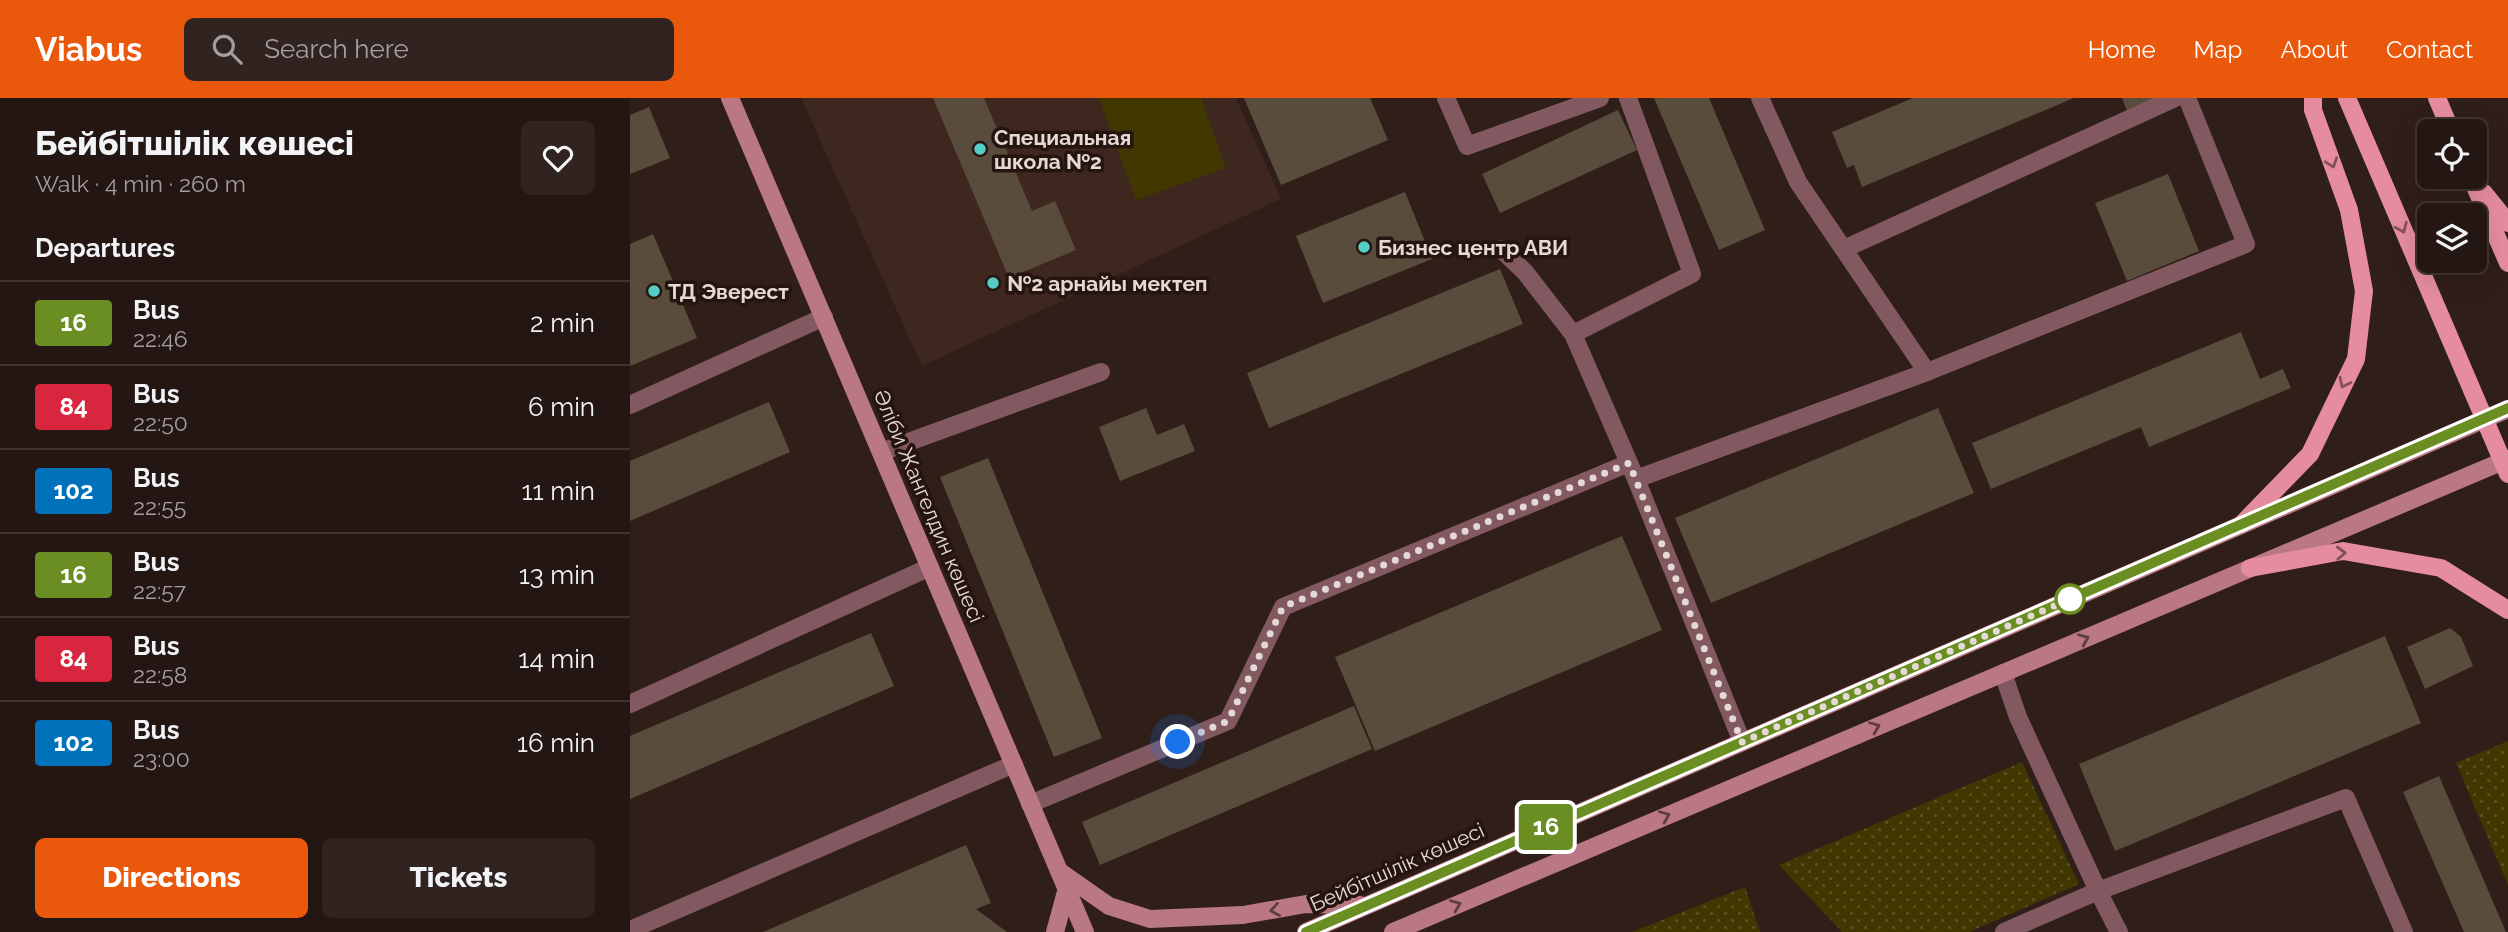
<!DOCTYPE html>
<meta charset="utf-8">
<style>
body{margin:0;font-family:Raleway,sans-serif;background:#302320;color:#f1f3f6;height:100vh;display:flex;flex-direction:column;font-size:26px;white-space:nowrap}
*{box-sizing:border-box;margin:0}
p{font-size:23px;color:#a39f9f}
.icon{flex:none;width:38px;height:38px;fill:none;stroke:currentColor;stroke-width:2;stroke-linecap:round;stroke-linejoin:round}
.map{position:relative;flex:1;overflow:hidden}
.details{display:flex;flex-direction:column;background:#241612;width:630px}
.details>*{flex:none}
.badge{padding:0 14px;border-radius:5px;font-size:24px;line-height:46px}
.fabs{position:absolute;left:1787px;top:21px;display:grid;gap:14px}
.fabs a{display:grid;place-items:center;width:70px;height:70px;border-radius:10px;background:#241612;box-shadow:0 7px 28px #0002,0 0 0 2px #413532;font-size:35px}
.you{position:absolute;width:35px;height:35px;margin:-18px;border:5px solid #fff;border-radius:50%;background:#1a73e8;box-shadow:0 0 0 10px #1a73e833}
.map>.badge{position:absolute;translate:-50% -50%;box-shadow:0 0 0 4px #fff}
h2{padding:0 35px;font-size:26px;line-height:63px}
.round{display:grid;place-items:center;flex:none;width:74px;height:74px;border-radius:10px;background:#302320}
.overview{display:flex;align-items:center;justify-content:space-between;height:119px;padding:0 35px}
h1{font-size:33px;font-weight:800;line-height:52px}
.cta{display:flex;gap:14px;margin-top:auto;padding:14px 35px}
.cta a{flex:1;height:80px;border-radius:10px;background:#ea580c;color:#fff;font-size:28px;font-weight:800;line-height:80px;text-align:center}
.cta a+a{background:#302320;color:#f1f3f6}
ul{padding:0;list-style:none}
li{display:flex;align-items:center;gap:21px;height:84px;padding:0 35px;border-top:2px solid #413532}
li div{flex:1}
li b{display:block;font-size:26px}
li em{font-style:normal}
li .badge{min-width:77px;font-weight:700;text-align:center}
header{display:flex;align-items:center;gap:42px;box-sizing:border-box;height:98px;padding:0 35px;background:#ea580c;color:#fff}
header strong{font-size:33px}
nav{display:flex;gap:38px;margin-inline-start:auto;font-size:24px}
.search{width:490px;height:63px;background:#302320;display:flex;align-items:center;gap:18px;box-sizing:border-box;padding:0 24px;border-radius:10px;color:#a39f9f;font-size:26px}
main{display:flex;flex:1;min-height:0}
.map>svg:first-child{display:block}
.built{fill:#3e271f}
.grass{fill:url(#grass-dots)}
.garden{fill:#413700}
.building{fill:#5a4c3d}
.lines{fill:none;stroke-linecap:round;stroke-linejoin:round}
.lane{stroke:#835961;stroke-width:18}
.secondary{stroke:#ba7784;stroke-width:18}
.primary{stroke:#e58d9f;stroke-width:18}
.oneway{stroke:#865057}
.oneway2{stroke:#613c3e}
.line-casing{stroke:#fff;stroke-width:16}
.line{stroke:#6b8e23;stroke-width:10}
.walk{stroke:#e5d9d5;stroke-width:7;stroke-dasharray:0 12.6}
.poi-dot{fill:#54cdc7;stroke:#26140f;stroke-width:2.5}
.stop-dot{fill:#fff;stroke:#6b8e23;stroke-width:3.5}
.labels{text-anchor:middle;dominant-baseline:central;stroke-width:7;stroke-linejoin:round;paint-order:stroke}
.poi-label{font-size:21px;font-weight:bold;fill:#e5d9d5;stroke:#26140f;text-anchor:start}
.street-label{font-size:21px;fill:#e5d9d5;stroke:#26140f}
</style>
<header>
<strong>Viabus</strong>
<div class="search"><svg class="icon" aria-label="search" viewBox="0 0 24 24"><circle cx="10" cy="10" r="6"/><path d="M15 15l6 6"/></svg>Search here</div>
<nav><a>Home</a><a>Map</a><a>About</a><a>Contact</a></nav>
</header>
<main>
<section class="details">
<div class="overview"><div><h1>Бейбітшілік көшесі</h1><p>Walk · 4 min · 260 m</p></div><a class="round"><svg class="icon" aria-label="heart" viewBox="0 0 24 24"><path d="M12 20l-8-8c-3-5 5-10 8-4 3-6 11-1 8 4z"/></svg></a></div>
<h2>Departures</h2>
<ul>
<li><span class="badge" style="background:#6b8e23;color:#fff">16</span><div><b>Bus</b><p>22:46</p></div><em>2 min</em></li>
<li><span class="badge" style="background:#d7263d;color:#fff">84</span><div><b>Bus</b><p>22:50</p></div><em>6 min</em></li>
<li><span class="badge" style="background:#0072bc;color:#fff">102</span><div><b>Bus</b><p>22:55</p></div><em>11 min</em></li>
<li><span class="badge" style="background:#6b8e23;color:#fff">16</span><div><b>Bus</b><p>22:57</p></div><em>13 min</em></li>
<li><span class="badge" style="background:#d7263d;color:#fff">84</span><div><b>Bus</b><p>22:58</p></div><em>14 min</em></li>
<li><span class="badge" style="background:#0072bc;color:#fff">102</span><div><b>Bus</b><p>23:00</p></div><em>16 min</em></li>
</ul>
<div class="cta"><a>Directions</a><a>Tickets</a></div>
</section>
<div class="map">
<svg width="1878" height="834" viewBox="0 0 1878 834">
<defs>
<pattern id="grass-dots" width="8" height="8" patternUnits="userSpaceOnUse" patternTransform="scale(1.75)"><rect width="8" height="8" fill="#413700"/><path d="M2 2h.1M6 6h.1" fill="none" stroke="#5c5324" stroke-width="1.8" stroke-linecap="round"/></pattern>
</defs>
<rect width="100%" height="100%" fill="#301e18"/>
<!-- built -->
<polygon class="built" points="171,0 606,0 651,101 292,268"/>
<!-- grass -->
<g class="grass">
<polygon points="1878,643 1878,787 1826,665"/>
<polygon points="1392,664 1449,786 1339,834 1212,834 1149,767"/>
<polygon points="1115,789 1130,834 1002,834"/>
</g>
<!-- garden -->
<polygon class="garden" points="469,0 571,0 596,70 506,102"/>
<!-- building -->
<g class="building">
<polygon points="303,0 354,0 402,113 425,103 446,152 379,180"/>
<polygon points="614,0 740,0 758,42 651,87"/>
<polygon points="1024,0 1079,0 1135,132 1089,152"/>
<polygon points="1283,0 1444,0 1232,89 1224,67 1217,70 1202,34"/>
<polygon points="1492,0 1527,0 1497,13"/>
<polygon points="19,9 40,60 0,76 0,17"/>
<polygon points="988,12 1007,52 870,115 852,76"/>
<polygon points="1538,76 1569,153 1497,183 1465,105"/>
<polygon points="775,94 802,161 693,205 666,138"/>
<polygon points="23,136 67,240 0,268 0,146"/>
<polygon points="870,171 893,226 639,330 617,275"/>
<polygon points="1611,234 1630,281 1653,271 1661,290 1519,349 1511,329 1361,391 1342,345"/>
<polygon points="139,304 160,354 0,423 0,363"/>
<polygon points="516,310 527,337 554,326 565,353 490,383 469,329"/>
<polygon points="1308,310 1344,395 1081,505 1045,420"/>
<polygon points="358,360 472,640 424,659 310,379"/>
<polygon points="992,438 1032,532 745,653 705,559"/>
<polygon points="1820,530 1831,539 1843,568 1795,591 1777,549"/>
<polygon points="241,535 264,588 0,701 0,638"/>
<polygon points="1755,538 1791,625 1485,753 1449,666"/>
<polygon points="724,608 742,651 470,767 452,724"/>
<polygon points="1809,678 1876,834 1834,834 1773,694"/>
<polygon points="336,747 361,805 346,811 377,834 133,834"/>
</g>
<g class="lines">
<!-- lane -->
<g class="lane">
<polyline points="816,0 837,48 970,0"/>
<polyline points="1130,0 1168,84 1297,274"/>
<polyline points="871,151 895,174 943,236 1006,381 1112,644"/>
<polyline points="1214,151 1545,0"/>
<polyline points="943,236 1062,176 998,0"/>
<polyline points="0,307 194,219"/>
<polyline points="251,354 471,274"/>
<polyline points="1006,381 1297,274 1616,146 1557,0"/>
<polyline points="1373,575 1388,619 1468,793 1489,834"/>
<polyline points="0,606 300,469"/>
<polyline points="400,706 598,623 653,509 999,365"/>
<polyline points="0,832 384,666"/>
<polyline points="1374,834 1468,793 1716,700 1774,834"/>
</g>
<!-- secondary -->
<g class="secondary">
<polyline points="100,0 455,834"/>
<polyline points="429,773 479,808 520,821 613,817 676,806 730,807"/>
<polyline points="425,834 437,790"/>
<polyline points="676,834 1878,311"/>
<polyline points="763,834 1878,361"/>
</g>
<!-- primary -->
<g class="primary">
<polyline points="1717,0 1878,376"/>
<polyline points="1807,0 1821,33"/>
<polyline points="1841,79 1878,165"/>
<polyline points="1854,95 1878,125"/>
<polyline points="1612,426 1680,356 1726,261 1734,193 1719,112 1683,12 1683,0"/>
<polyline points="1620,470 1713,453 1811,470 1878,512"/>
</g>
</g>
<!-- one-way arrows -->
<defs><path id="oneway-chevron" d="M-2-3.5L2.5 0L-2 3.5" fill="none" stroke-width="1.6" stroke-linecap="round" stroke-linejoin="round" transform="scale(1.75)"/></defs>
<g class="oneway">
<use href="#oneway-chevron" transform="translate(1702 65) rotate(71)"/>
<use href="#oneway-chevron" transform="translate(1772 130) rotate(67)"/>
<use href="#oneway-chevron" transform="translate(1714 285) rotate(116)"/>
<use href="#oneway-chevron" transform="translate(1711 455) rotate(-2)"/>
</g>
<g class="oneway2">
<use href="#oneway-chevron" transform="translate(1454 541) rotate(-23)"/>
<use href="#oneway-chevron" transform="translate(1245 629) rotate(-23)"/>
<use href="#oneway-chevron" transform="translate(1035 718) rotate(-23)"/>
<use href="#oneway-chevron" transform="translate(826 807) rotate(-23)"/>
<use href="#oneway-chevron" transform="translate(645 812) rotate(170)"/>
</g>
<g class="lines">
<!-- line casing -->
<g class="line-casing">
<polyline id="line" points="676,834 1878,310"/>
</g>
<!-- line -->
<use href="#line" class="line"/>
<!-- walk -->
<polyline class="walk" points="548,644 598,623 653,509 999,365 1112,644 1440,501"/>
</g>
<!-- markers -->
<g class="poi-dot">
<circle cx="350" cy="51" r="7"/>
<circle cx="734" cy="149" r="7"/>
<circle cx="363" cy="185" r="7"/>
<circle cx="24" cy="193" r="7"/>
</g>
<circle class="stop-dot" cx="1440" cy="501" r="14"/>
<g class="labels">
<!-- poi labels -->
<g class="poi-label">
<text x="364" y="39">Специальная<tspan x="364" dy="24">школа №2</tspan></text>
<text x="748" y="149">Бизнес центр АВИ</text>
<text x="377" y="185">№2 арнайы мектеп</text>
<text x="38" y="193">ТД Эверест</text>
</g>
<!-- street labels -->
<g class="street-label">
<text transform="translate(299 408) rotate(67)">Әліби Жангелдин көшесі</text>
<text transform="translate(767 769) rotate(-24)">Бейбітшілік көшесі</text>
</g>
</g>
</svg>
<div class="fabs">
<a><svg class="icon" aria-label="locate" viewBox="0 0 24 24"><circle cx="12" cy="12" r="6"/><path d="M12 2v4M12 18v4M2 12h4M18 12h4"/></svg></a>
<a><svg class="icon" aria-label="layers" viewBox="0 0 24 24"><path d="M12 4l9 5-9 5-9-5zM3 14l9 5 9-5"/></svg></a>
</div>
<div class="you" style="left:548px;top:644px"></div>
<b class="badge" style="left:916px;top:729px;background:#6b8e23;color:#fff">16</b>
</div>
</main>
